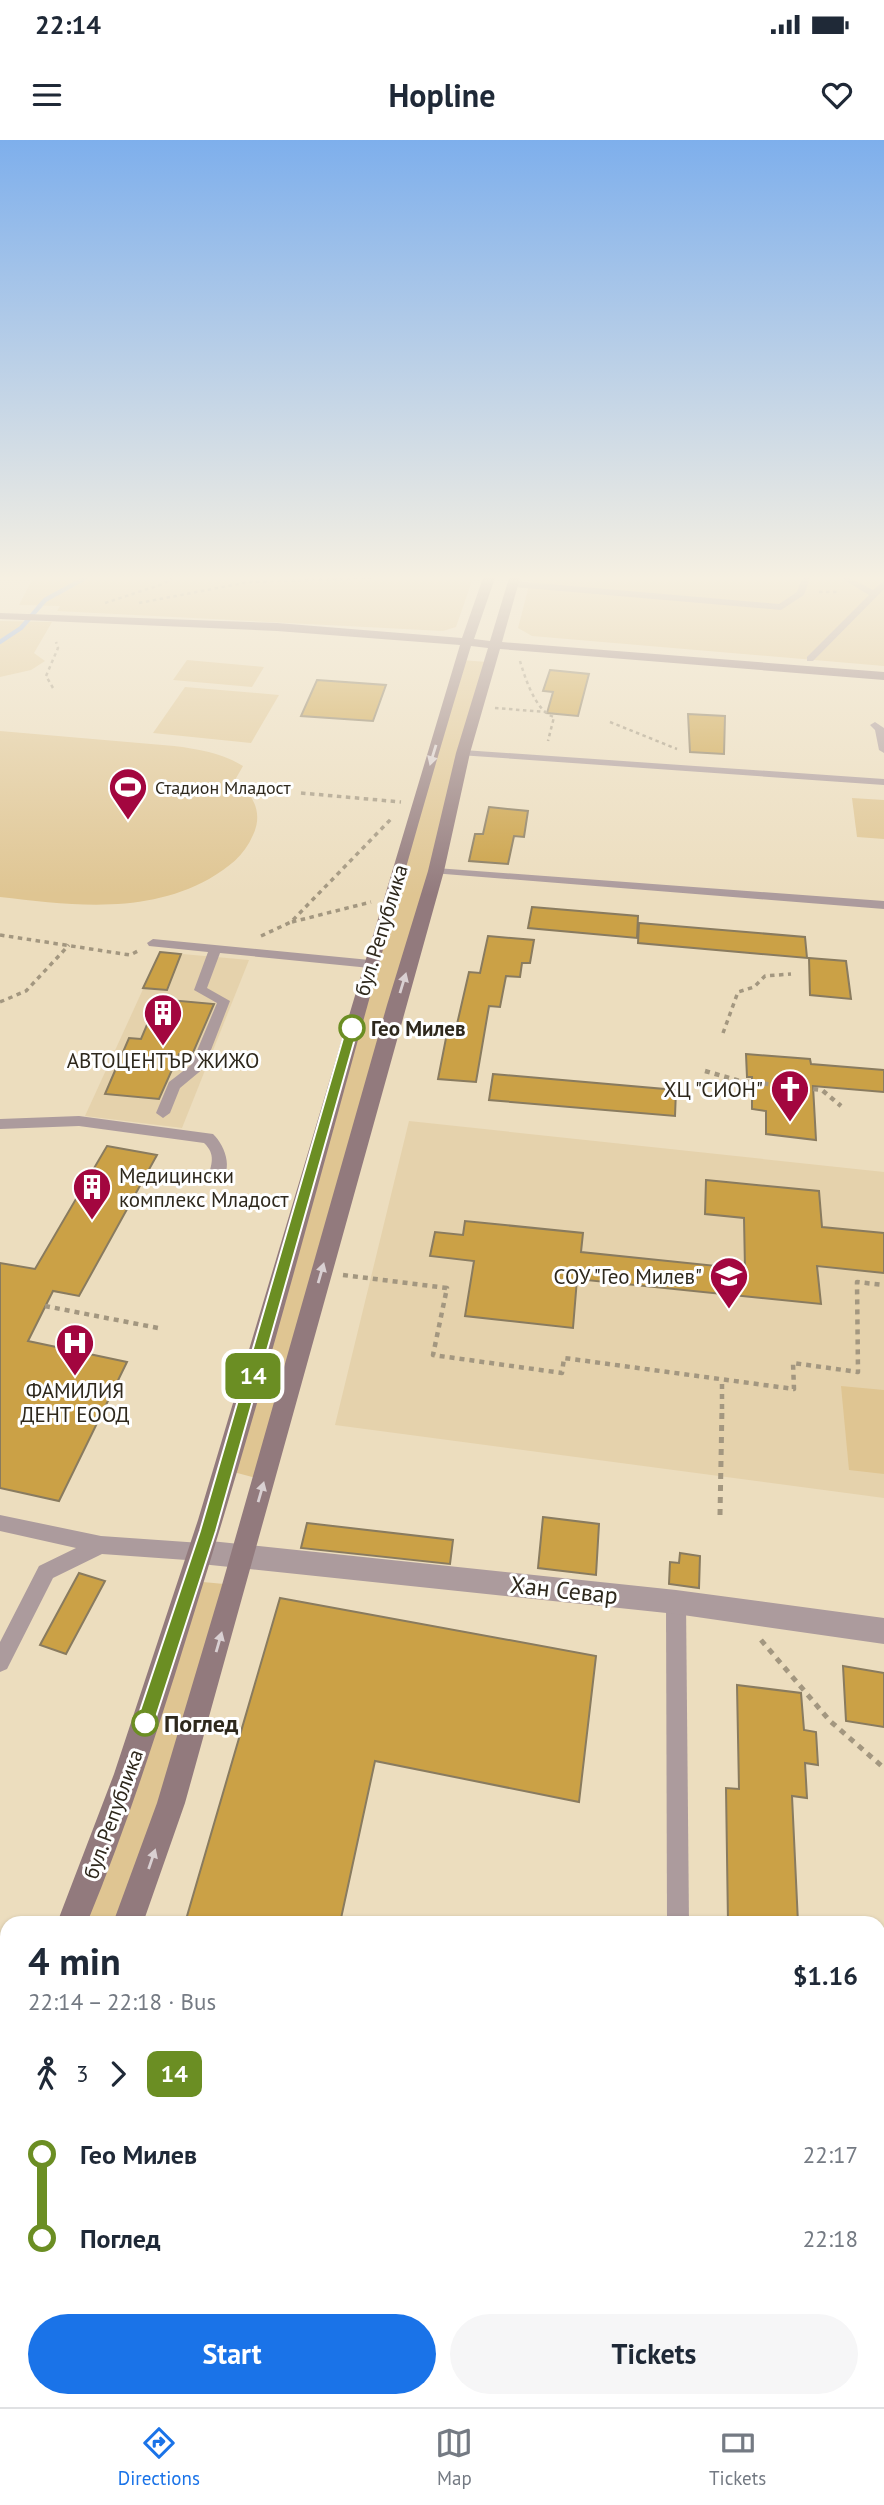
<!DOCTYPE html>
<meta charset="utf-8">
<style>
body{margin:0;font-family:"PT Sans",sans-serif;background:#f6f6f7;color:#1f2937;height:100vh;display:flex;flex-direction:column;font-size:26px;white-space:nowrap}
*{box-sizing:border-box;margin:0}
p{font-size:23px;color:#747a83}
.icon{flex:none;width:38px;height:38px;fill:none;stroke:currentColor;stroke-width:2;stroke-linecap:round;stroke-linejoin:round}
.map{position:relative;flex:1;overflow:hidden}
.drawer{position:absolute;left:0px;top:1776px;width:886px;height:492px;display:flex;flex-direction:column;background:#fff;border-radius:21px 21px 0 0;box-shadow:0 2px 5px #0004}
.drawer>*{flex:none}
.badge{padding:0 14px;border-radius:10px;font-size:24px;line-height:46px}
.map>.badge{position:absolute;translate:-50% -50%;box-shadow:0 0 0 4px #fff}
.legs{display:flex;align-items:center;gap:10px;height:77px;padding:0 28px;font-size:23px}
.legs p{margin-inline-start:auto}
.overview{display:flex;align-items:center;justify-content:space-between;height:119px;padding:0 28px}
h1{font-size:38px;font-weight:800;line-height:52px}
.primary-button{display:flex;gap:14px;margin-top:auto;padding:14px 28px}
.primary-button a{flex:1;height:80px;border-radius:42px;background:#1a73e8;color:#fff;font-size:28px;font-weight:800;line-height:80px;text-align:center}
.primary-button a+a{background:#f6f6f7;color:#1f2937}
ul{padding:0 28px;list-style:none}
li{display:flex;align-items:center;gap:24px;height:84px;font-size:26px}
li i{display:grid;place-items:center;width:10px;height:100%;margin:0 9px;background:currentColor}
li i::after{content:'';width:18px;height:18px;margin:-9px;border:5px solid;border-radius:50%;background:#fff}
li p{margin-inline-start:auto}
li:first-child i{background:linear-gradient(#0000 50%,currentColor 0)}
li:last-child i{background:linear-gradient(currentColor 50%,#0000 0)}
.status{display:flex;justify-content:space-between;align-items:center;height:49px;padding:0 35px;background:#fff;direction:ltr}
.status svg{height:19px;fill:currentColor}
header{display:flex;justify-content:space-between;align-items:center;height:91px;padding:0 28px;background:#fff;font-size:32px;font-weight:800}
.tabs{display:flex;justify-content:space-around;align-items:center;height:98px;border-top:2px solid #e0e1e3;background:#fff;font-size:19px;color:#747a83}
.tabs a{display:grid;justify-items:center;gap:4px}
.tabs .on{color:#1a73e8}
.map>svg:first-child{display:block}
.built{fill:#e5d2ac;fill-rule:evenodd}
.green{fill:#dfc592}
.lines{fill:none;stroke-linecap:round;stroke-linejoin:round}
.stream{stroke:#7fa8f3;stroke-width:4.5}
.building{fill:#cba146;stroke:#897b5f;stroke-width:2}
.path-far3{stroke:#a39780;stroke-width:2.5;stroke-dasharray:3.5 3.5;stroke-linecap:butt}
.path-far2{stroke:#a39780;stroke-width:3.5;stroke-dasharray:4.5 4.5;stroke-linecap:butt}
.path-far1{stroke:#a39780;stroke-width:4.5;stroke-dasharray:5 5;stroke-linecap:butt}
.path{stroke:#a39780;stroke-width:5;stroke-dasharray:6 6;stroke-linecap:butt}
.lane{fill:#ac9b9d;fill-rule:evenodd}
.street{fill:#ac9b9d;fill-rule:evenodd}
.secondary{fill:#927a7d;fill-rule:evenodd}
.oneway{fill:#d9d0d2}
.line-1{fill:#6b8e23;stroke:#fff;stroke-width:2}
.stop-1-dot{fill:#fff;stroke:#6b8e23;stroke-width:3.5}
.labels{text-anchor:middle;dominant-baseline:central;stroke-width:6;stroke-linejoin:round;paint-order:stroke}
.far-poi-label{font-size:18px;fill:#2e281c;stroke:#fff;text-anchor:start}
.street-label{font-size:21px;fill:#2e281c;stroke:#fff}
.stop-label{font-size:21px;font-weight:bold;fill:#2e281c;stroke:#fff;text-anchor:start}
.poi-label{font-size:21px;fill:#2e281c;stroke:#fff}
.near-street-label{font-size:24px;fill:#2e281c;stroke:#fff}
.near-stop-label{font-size:24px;font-weight:bold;fill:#2e281c;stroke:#fff;text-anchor:start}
</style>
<div class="status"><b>22:14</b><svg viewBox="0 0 49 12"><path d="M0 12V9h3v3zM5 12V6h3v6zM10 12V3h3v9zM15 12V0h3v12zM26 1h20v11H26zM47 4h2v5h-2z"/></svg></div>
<header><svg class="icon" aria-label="menu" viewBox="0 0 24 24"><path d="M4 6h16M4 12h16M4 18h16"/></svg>Hopline<svg class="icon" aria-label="heart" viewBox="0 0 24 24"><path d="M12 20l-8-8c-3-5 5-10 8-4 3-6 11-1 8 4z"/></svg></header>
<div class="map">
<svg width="884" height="2267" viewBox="0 0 884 2267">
<rect width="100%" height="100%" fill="#ecddbe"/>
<!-- built -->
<g class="built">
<polygon points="160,812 249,820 182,988 85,976"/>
<path d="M409,981L884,1032V1358L335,1285ZM465,1081L583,1094L581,1112L745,1129V1112L820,1164L530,1134L493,1123L431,1116L435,1092L463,1095Z"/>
</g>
<!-- green -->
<g class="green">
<polygon points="33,438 473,438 456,487 443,491 57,471 60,466 19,465"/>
<polygon points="531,438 884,438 884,526 532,496 518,488"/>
<polygon points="0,481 52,482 34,513 45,521 31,530 0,537"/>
<polygon points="187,520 264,527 252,547 173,540"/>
<polygon points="460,520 488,522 264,1340 226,1330"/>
<polygon points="185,547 279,555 251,603 153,593"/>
<path d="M0,591L174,606C198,609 222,613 243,626L235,640C252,653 264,672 253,695C244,716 229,727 209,739C144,775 70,765 0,757Z"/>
<polygon points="852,658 884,660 884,699 857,697"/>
<polygon points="841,1246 884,1250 884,1334 849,1330"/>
<polygon points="192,1441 235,1445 137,1764 128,1783 72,1783 84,1755"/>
<polygon points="7,1920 7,2039 0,2052 0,1933"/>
</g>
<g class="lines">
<!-- stream -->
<polyline class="stream" points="0,502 21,488 45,460 85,438"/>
</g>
<!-- building -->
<g class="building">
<polygon points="550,530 589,534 578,576 547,573 553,552 543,551"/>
<polygon points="317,540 386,545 373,581 301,576"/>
<polygon points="688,574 725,576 724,614 690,612"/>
<polygon points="489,667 528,671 524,697 514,696 508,724 469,721 475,694 483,694"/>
<polygon points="532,767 638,776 637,798 528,788"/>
<polygon points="639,783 805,797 807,818 638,803"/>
<polygon points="488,796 534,800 530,823 522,823 520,837 506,836 500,867 489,866 476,942 438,939 447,893 455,893 469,832 480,833"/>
<polygon points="160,812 181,814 167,850 143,848"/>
<polygon points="809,818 846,821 851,859 810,855"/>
<polygon points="158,859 214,864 192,915 179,914 159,959 105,954 129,898 141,899"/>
<polygon points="746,914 810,919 811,924 884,930 884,952 813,946 816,1000 766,994 766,971 752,969 752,937 747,937"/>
<polygon points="493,934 676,950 675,976 489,960"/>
<polygon points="107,1006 157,1015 79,1156 53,1151 28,1201 127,1222 59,1361 0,1348 0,1123 35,1129"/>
<polygon points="706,1040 819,1051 822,1087 884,1093 884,1133 817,1126 821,1164 577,1139 573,1188 465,1176 474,1121 430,1116 435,1092 463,1095 465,1081 583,1093 581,1112 745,1129 744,1078 705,1074"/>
<polygon points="543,1377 599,1384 596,1435 538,1428"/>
<polygon points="307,1383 453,1400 450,1424 301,1408"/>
<polygon points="680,1413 700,1416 699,1448 669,1444 670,1422 679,1423"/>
<polygon points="79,1433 105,1441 66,1514 40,1505"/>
<polygon points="280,1458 596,1516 579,1662 375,1621 340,1783 185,1783"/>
<polygon points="843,1526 884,1533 884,1587 846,1581"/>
<polygon points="737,1545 801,1553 804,1590 816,1592 818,1625 805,1623 807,1658 792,1656 798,1783 728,1783 726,1648 739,1649"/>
</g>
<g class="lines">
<!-- path-far3 -->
<g class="path-far3">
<polyline points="819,452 838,452"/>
<polyline points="105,463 163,444 172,438"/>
<polyline points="139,463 249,442 372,438"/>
<path d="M520,521C525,538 536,572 554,577L548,601"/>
<polyline points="53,548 46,536 58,508 56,502"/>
<polyline points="495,568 546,572"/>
<polyline points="610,582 677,609"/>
</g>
<!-- path-far2 -->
<g class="path-far2">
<polyline points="301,653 401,662"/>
<polyline points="292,782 371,762"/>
<polyline points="0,795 130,815 140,810"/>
<polyline points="261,796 291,782 393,677"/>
<polyline points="0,862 26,851 69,805"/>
<polyline points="723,893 738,852 754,847 765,836 791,834"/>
</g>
<!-- path-far1 -->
<g class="path-far1">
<polyline points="705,931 740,941 822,950 841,966"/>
<polyline points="343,1135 447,1148 433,1215 562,1233 564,1218 794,1249 793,1223 858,1232 857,1142 884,1145"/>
<polyline points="45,1166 158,1188"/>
<polyline points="722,1269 722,1240"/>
</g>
<!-- path -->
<g class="path">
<polyline points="720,1375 722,1267"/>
<polyline points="761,1500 830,1581 884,1628"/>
</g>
<!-- lane -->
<g class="lane">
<polygon points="802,438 810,438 804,455 781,470 514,447 510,444 514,441 779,464 797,452"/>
<polygon points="841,438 850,438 873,450 884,441 884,449 813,521 807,521 807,517 869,455"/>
<polygon points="875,582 884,588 884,613 879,610 875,590 870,585"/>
<polygon points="463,610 884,639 884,645 459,615 458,613"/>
<polygon points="436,728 884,761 884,769 432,733 430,731"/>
<polygon points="153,799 370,820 376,824 370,828 220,813 207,848 230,861 204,928 180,948 170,973 163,978 156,973 169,942 191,925 217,863 194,850 208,812 149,806 147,803"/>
<path d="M79,976L213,994C226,1006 236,1036 214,1044L207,1039C212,1025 216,1014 204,1003L79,986L0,989V979Z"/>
<polygon points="0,1375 101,1396 201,1403 208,1406 210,1412 208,1418 201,1421 102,1414 53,1438 7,1529 0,1532 0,1502 39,1426 76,1408 0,1391"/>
<polygon points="676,1453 683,1456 686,1462 689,1783 667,1783 666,1462 669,1456"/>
<polygon points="878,2008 884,2009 884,2035 878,2034"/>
<rect x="662" y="2261" width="28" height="6"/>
</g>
<!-- street -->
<polygon class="street" points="201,1400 676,1450 884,1478 884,1504 676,1474 201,1424 192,1420 189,1412 192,1404"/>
<!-- secondary -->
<g class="secondary">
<path d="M483,438H495L474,499L490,501L509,438H520L502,502L884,532V540L500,509L470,613L444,731L185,1663L143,1783H113L157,1663L222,1445L387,865L428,731L456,613L488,508L471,506C377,812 302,1123 208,1428C171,1548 135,1667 87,1783H57L114,1634L198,1380L460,505L277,491L0,479V473L277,483L462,498Z"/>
<polygon points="7,1904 7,1946 0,1949 0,1907"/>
<polygon points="7,2022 7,2066 0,2069 0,2025"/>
</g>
</g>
<!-- one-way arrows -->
<defs><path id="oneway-solid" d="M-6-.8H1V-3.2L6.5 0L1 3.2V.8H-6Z" transform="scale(1.75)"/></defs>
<g class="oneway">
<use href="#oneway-solid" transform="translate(433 615) rotate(107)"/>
<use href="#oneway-solid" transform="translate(403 843) rotate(-73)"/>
<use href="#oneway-solid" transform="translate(321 1133) rotate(-74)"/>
<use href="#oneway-solid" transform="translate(261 1352) rotate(-74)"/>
<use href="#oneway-solid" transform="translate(219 1502) rotate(-74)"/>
<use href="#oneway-solid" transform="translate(152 1719) rotate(-71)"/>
</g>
<!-- sky -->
<linearGradient id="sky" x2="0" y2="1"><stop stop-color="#7eafec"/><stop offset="0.58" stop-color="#f6f0e2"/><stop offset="1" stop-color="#f6f0e2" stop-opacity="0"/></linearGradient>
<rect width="884" height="755" fill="url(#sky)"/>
<!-- line-1 -->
<polygon class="line-1" points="352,884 358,888 216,1391 154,1583 152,1589 145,1592 139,1589 136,1583 200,1391 346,888"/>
<!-- icons -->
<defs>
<g id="stadium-pin" transform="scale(2.0125)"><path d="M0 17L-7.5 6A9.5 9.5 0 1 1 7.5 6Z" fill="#a3063f" stroke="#fff"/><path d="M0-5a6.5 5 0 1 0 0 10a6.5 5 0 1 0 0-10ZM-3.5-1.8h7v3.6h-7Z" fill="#fff"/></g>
<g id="building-pin" transform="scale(2.0125)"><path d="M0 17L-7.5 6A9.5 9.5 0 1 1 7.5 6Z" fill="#a3063f" stroke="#fff"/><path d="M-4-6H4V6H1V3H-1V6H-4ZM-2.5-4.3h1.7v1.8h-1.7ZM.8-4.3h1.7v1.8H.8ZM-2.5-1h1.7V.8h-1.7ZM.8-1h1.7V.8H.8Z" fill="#fff"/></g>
<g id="church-pin" transform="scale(2.0125)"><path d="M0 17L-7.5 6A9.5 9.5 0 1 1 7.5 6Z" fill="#a3063f" stroke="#fff"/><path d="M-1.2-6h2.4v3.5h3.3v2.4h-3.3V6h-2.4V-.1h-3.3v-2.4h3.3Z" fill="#fff"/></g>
<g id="school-pin" transform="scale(2.0125)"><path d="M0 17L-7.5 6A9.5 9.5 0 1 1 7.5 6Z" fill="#a3063f" stroke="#fff"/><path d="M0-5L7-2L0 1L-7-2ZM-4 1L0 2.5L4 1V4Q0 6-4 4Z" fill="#fff"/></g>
<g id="hospital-pin" transform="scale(2.0125)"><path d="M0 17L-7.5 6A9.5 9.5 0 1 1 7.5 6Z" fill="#a3063f" stroke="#fff"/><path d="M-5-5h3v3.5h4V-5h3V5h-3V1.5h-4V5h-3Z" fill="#fff"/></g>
</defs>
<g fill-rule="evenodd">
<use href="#stadium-pin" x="128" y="647"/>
<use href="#building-pin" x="163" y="873"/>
<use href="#church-pin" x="790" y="949"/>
<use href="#building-pin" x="92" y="1047"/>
<use href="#school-pin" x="729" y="1136"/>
<use href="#hospital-pin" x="75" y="1203"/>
</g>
<!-- markers -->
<g class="stop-1-dot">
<circle cx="352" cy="888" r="12"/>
<circle cx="145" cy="1583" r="12"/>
</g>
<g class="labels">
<!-- far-poi labels -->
<g class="far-poi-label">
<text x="155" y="647">Стадион Младост</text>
</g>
<!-- street labels -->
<g class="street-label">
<text transform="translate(381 790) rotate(-73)">бул. Република</text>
<text transform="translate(113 1674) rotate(-70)">бул. Република</text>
</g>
<!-- stop labels -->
<g class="stop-label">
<text x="371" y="888">Гео Милев</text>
</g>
<!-- poi labels -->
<g class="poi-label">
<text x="163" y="920">АВТОЦЕНТЪР ЖИЖО</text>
<text x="763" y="949" text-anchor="end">ХЦ "СИОН"</text>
<text x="119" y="1035" text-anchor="start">Медицински<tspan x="119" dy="24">комплекс Младост</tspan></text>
<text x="702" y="1136" text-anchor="end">СОУ "Гео Милев"</text>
<text x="75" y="1250">ФАМИЛИЯ<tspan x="75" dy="24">ДЕНТ ЕООД</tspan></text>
</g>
<!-- near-street labels -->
<g class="near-street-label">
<text transform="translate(564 1450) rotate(6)">Хан Севар</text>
</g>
<!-- near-stop labels -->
<g class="near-stop-label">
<text x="164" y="1583">Поглед</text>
</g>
</g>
</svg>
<b class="badge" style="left:253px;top:1236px;background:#6b8e23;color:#fff">14</b>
<section class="drawer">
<div class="overview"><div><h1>4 min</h1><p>22:14 – 22:18 · Bus</p></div><b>$1.16</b></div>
<div class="legs"><svg class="icon" aria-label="walk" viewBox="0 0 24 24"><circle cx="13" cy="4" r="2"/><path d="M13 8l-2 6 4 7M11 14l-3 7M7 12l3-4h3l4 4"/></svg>3<svg class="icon" aria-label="forward" viewBox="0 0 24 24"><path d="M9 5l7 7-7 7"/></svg><b class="badge" style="background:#6b8e23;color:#fff">14</b></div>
<ul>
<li><i style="color:#6b8e23"></i><b>Гео Милев</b><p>22:17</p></li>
<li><i style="color:#6b8e23"></i><b>Поглед</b><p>22:18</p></li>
</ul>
<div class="primary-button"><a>Start</a><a>Tickets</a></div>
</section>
</div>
<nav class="tabs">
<a class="on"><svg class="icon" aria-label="directions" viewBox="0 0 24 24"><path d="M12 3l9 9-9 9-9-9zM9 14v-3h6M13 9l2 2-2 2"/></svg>Directions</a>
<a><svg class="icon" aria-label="map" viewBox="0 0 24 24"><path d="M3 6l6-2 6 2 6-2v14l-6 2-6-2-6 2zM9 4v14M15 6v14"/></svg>Map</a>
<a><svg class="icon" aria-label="tickets" viewBox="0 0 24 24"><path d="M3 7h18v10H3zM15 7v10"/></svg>Tickets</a>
</nav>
